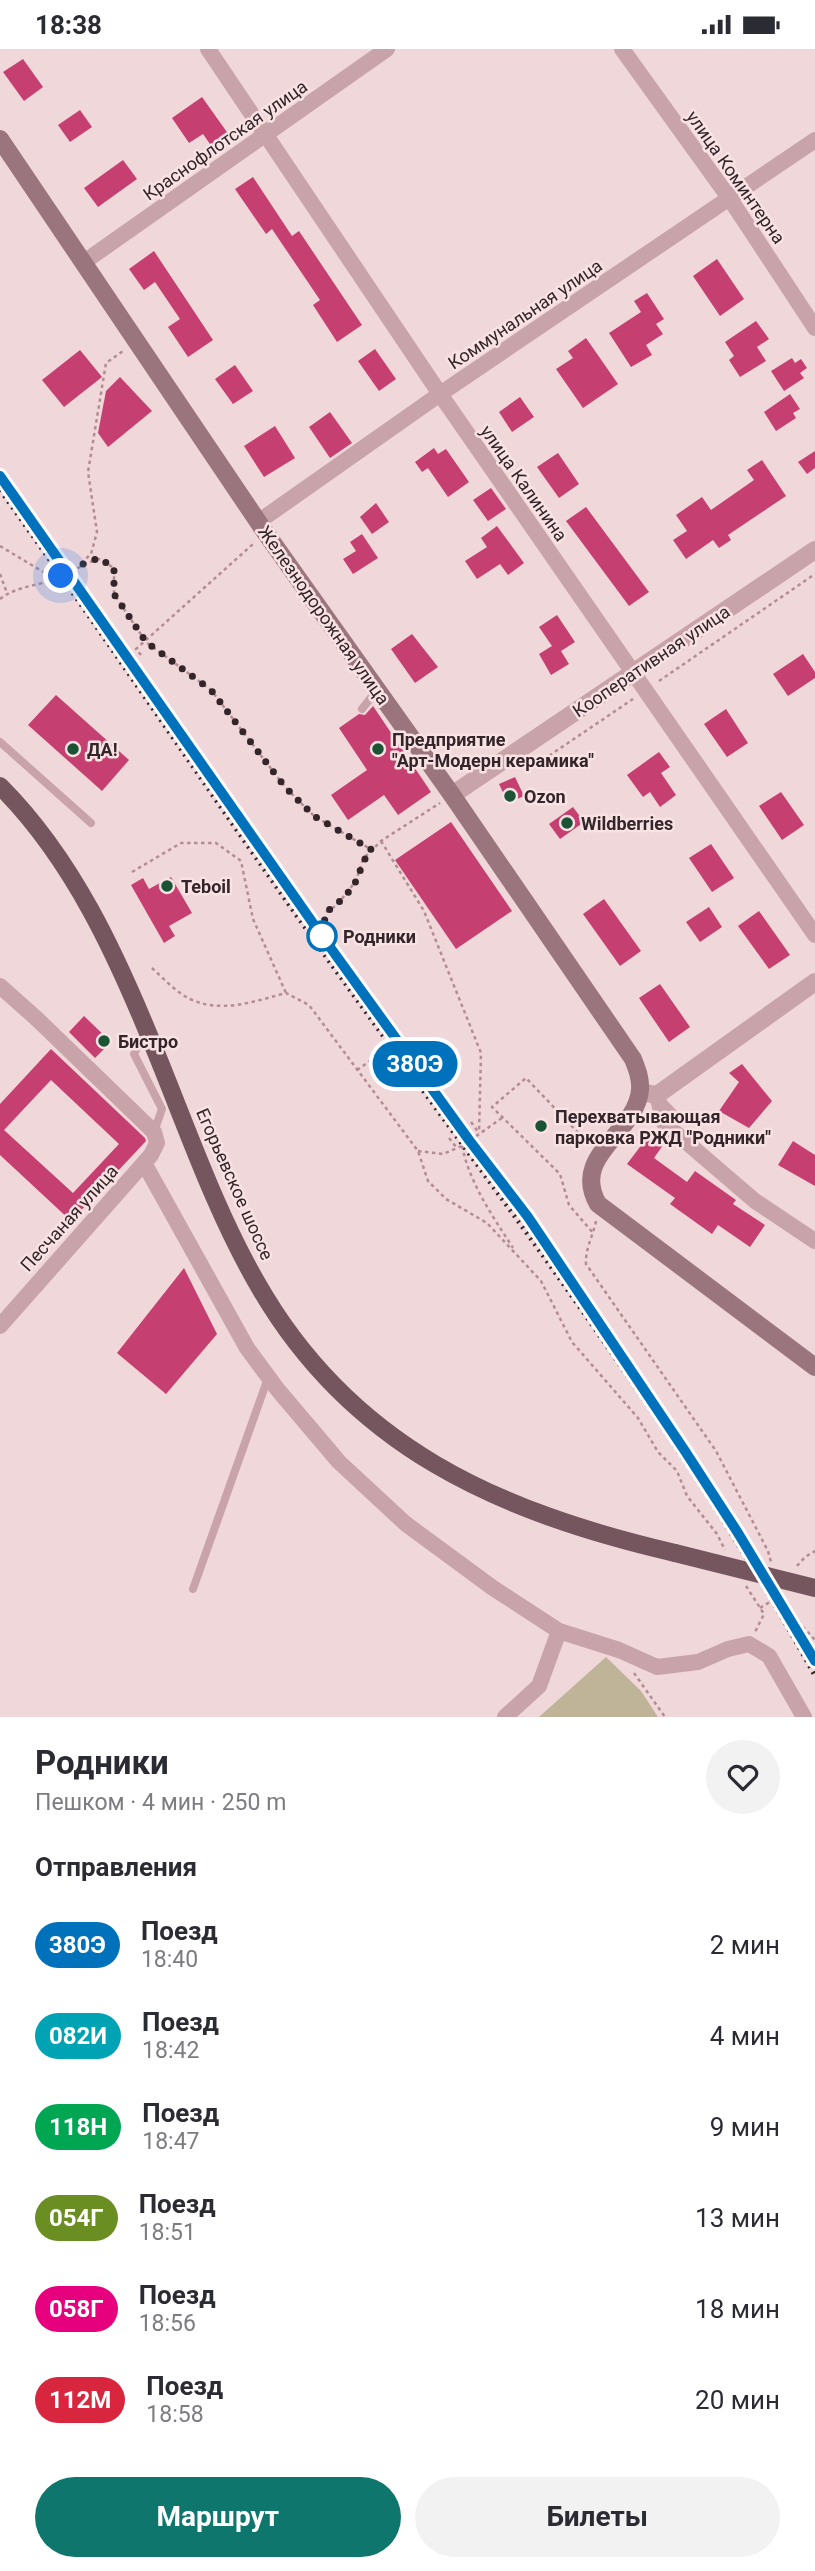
<!DOCTYPE html>
<html lang="ru">
<meta charset="utf-8">
<style>
body{margin:0;font-family:Roboto,sans-serif;background:#f2f2f3;color:#2b2b33;height:100vh;display:flex;flex-direction:column;font-size:26px;white-space:nowrap}
*{box-sizing:border-box;margin:0}
p{font-size:23px;color:#7c7c81}
.icon{flex:none;width:38px;height:38px;fill:none;stroke:currentColor;stroke-width:2;stroke-linecap:round;stroke-linejoin:round}
.map{position:relative;height:1668px;overflow:hidden}
.panel{display:flex;flex-direction:column;background:#fff;flex:1}
.panel>*{flex:none}
.badge{padding:0 14px;border-radius:23px;font-size:24px;line-height:46px}
.you{position:absolute;width:35px;height:35px;margin:-18px;border:5px solid #fff;border-radius:50%;background:#1a73e8;box-shadow:0 0 0 10px #1a73e833}
.map>.badge{position:absolute;translate:-50% -50%;box-shadow:0 0 0 4px #fff}
h2{padding:0 35px;font-size:26px;line-height:63px}
.round{display:grid;place-items:center;flex:none;width:74px;height:74px;border-radius:37px;background:#f2f2f3}
.summary{display:flex;align-items:center;justify-content:space-between;height:119px;padding:0 35px}
h1{font-size:33px;font-weight:700;line-height:52px}
.cta{display:flex;gap:14px;margin-top:auto;padding:14px 35px}
.cta a{flex:1;height:80px;border-radius:42px;background:#0f766e;color:#fff;font-size:28px;font-weight:700;line-height:80px;text-align:center}
.cta a+a{background:#f2f2f3;color:#2b2b33}
ul{padding:0;list-style:none}
li{display:flex;align-items:center;gap:21px;height:91px;padding:0 35px}
li div{flex:1}
li b{display:block;font-size:26px}
li em{font-style:normal}
li .badge{min-width:77px;font-weight:700;text-align:center}
.status{display:flex;justify-content:space-between;align-items:center;height:49px;padding:0 35px;background:#fff;direction:ltr}
.status svg{height:19px;fill:currentColor}
.map>svg:first-child{display:block}
.green{fill:#bfb497}
.building{fill:#c63f71;fill-rule:evenodd}
.lines{fill:none;stroke-linecap:round;stroke-linejoin:round}
.path{stroke:#b48d94;stroke-width:2.5;stroke-dasharray:3.5 3.5;stroke-linecap:butt}
.service{stroke:#c8a3a9;stroke-width:8}
.minor{stroke:#c8a3a9;stroke-width:16}
.tertiary{stroke:#c8a3a9;stroke-width:18}
.secondary{stroke:#9b757e;stroke-width:18}
.primary{stroke:#75565f;stroke-width:18}
.rail{stroke:#332529;stroke-width:4.5;stroke-dasharray:2 5;stroke-linecap:butt}
.primary-bridge{stroke:#75565f;stroke-width:18}
.line-casing{stroke:#fff;stroke-width:16}
.line{stroke:#0072bc;stroke-width:10}
.walk{stroke:#332529;stroke-width:7;stroke-dasharray:0 12.6}
.poi-dot{fill:#1b5435;stroke:#f8e2e4;stroke-width:2.5}
.stop-dot{fill:#fff;stroke:#0072bc;stroke-width:3.5}
.labels{text-anchor:middle;dominant-baseline:central;stroke-width:5;stroke-linejoin:round;paint-order:stroke}
.street-label{font-size:18px;fill:#332529;stroke:#f8e2e4}
.poi-label{font-size:18px;font-weight:bold;fill:#332529;stroke:#f8e2e4;text-anchor:start}
.stop-label{font-size:18px;font-weight:bold;fill:#332529;stroke:#f8e2e4;text-anchor:start}
</style>
<div class="status"><b>18:38</b><svg viewBox="0 0 49 12"><path d="M0 12V9h3v3zM5 12V6h3v6zM10 12V3h3v9zM15 12V0h3v12zM26 1h20v11H26zM47 4h2v5h-2z"/></svg></div>
<div class="map">
<svg width="815" height="1668" viewBox="0 0 815 1668">
<rect width="100%" height="100%" fill="#f0d7d9"/>
<!-- green -->
<polygon class="green" points="606,1608 641,1642 658,1668 539,1668"/>
<!-- building -->
<g class="building">
<polygon points="23,10 43,38 24,52 3,23"/>
<polygon points="202,48 229,86 212,98 203,85 189,94 172,69"/>
<polygon points="80,61 92,78 70,93 58,76"/>
<polygon points="123,111 137,130 98,158 84,139"/>
<polygon points="253,128 292,187 299,182 362,276 337,293 313,256 320,251 272,180 266,185 235,140"/>
<polygon points="154,202 213,291 188,308 168,278 180,270 155,233 144,241 129,220"/>
<polygon points="717,210 744,250 720,267 693,227"/>
<polygon points="647,244 664,270 656,275 663,285 646,296 652,306 631,318 609,284 641,263 634,252"/>
<polygon points="756,272 769,290 757,298 766,312 740,328 729,311 734,307 725,293"/>
<polygon points="586,289 618,335 583,359 556,320 573,309 568,302"/>
<polygon points="375,300 396,330 379,342 358,312"/>
<polygon points="80,301 102,328 64,358 42,331"/>
<polygon points="792,309 795,314 801,310 807,319 800,324 804,329 784,342 771,322"/>
<polygon points="235,316 253,342 233,355 215,330"/>
<polygon points="120,328 152,362 108,398 98,384 106,342"/>
<polygon points="790,345 800,360 793,364 796,369 776,382 764,363"/>
<polygon points="520,348 534,368 512,383 499,363"/>
<polygon points="330,363 352,394 330,409 309,378"/>
<polygon points="275,377 295,409 264,428 244,397"/>
<polygon points="434,399 438,405 446,400 469,433 448,448 428,419 422,423 415,413"/>
<polygon points="815,402 815,419 807,425 798,413"/>
<polygon points="558,404 579,435 559,449 537,418"/>
<polygon points="762,411 786,447 728,486 731,491 719,499 713,491 686,510 673,491 687,482 676,466 702,448 711,461 754,431 747,421"/>
<polygon points="491,439 506,460 488,472 473,451"/>
<polygon points="376,454 389,473 372,485 360,468"/>
<polygon points="586,458 649,543 629,557 566,472"/>
<polygon points="497,477 524,514 508,526 500,515 477,530 465,512 487,498 481,489"/>
<polygon points="362,485 378,509 353,525 343,510 356,502 350,493"/>
<polygon points="557,566 575,593 561,602 569,615 551,626 539,605 552,597 539,578"/>
<polygon points="412,585 438,618 415,634 391,600"/>
<polygon points="803,605 815,623 815,629 788,647 773,625"/>
<polygon points="56,646 129,711 102,742 28,676"/>
<polygon points="373,657 431,743 398,766 384,746 348,771 331,746 367,721 339,679 359,665 365,666"/>
<polygon points="726,660 748,694 727,708 704,675"/>
<polygon points="659,703 670,718 661,724 676,746 660,758 650,743 643,748 627,726"/>
<polygon points="515,728 524,747 508,754 499,735"/>
<polygon points="781,743 804,776 782,791 759,757"/>
<polygon points="573,758 584,773 560,790 549,775"/>
<polygon points="451,773 512,862 456,900 395,811"/>
<polygon points="711,795 734,829 712,843 689,809"/>
<polygon points="171,828 192,864 169,877 175,887 164,894 131,836 143,829 149,840"/>
<polygon points="604,850 641,902 620,917 583,865"/>
<polygon points="709,858 722,878 700,893 686,873"/>
<polygon points="759,862 790,906 769,920 738,877"/>
<polygon points="660,935 690,978 669,993 639,949"/>
<polygon points="84,967 111,993 95,1009 69,983"/>
<path d="M51,1000L145,1089L146,1092L71,1172L0,1106V1055ZM51,1031L119,1095L73,1144L4,1081Z"/>
<polygon points="742,1015 772,1052 749,1079 719,1062 739,1033 729,1024"/>
<polygon points="649,1086 663,1096 654,1109 687,1133 695,1122 736,1151 733,1155 765,1176 750,1198 718,1176 712,1185 670,1155 675,1149 627,1115"/>
<polygon points="793,1092 815,1106 815,1137 778,1116"/>
<polygon points="184,1219 217,1285 166,1345 117,1304"/>
</g>
<g class="lines">
<!-- path -->
<g class="path">
<polyline points="0,497 55,530 62,541"/>
<polyline points="81,514 91,505 97,483 88,423 106,314 123,302"/>
<polyline points="0,525 7,544"/>
<path d="M0,550C15,538 35,537 53,531C69,525 82,515 99,510L114,519V545L146,593L211,641L285,738L314,767L372,801"/>
<polyline points="141,606 136,600 253,495"/>
<polyline points="659,632 815,525"/>
<polyline points="525,718 531,719 633,650"/>
<polyline points="381,792 424,862 481,1004 479,1084"/>
<polyline points="132,823 181,794 216,794 241,812 253,870 286,944"/>
<polyline points="326,863 337,856 356,832 363,810 381,792 440,754"/>
<path d="M152,919C164,930 176,943 190,950C222,965 255,952 286,944L309,956L418,1102L428,1132L446,1150L487,1174L541,1232L572,1293L638,1369L658,1403L677,1422L687,1447L717,1485L725,1501"/>
<polyline points="357,1021 384,1002"/>
<polyline points="471,1073 479,1084"/>
<polyline points="449,1089 457,1099"/>
<polyline points="588,1094 526,1029 492,1058 560,1125 569,1156 594,1185"/>
<path d="M462,1097C470,1135 492,1166 513,1199"/>
<polyline points="418,1102 443,1105 462,1097 502,1069"/>
<path d="M596,1172C593,1187 585,1200 586,1215L716,1402L768,1502L771,1513"/>
<polyline points="797,1517 805,1508 815,1502"/>
<polyline points="746,1537 764,1565 755,1583"/>
<polyline points="784,1548 802,1577 815,1591"/>
<polyline points="760,1559 781,1546"/>
<polyline points="634,1624 665,1668"/>
</g>
<!-- service -->
<g class="service">
<polyline points="362,660 376,642"/>
<polyline points="0,693 91,774"/>
<polyline points="145,982 134,1005 162,1060 154,1083"/>
<polyline points="661,1051 678,1069"/>
<polyline points="193,1540 268,1329"/>
</g>
<!-- minor -->
<g class="minor">
<polyline points="208,0 440,345 815,886"/>
<polyline points="622,0 730,150 815,279"/>
<polyline points="84,213 387,0"/>
<polyline points="258,473 440,345 815,91"/>
<polyline points="0,937 37,970 154,1083 157,1094 151,1106 0,1277"/>
<polyline points="657,1046 664,1074 755,1152 815,1192"/>
<polyline points="144,1114 247,1299 278,1341 339,1413 406,1475 493,1539 559,1582 619,1601 657,1618 698,1613 728,1600 749,1595 769,1607 804,1668"/>
<polyline points="505,1668 539,1637 559,1582"/>
</g>
<!-- tertiary -->
<g class="tertiary">
<polyline points="452,746 815,501"/>
<polyline points="640,1043 657,1046 815,933"/>
</g>
<!-- secondary -->
<path class="secondary" d="M0,90L265,483L452,746L633,1010C637,1020 641,1030 640,1041C636,1085 570,1106 598,1155L815,1318"/>
<!-- primary -->
<path class="primary" d="M0,737C73,810 117,907 155,1001C187,1079 215,1161 257,1234C350,1398 499,1463 675,1504"/>
<!-- rail -->
<g class="rail">
<polyline points="0,427 14,447"/>
<path d="M0,441C121,610 235,783 357,951C516,1171 684,1389 815,1627"/>
<polyline points="477,1101 528,1168 583,1249"/>
</g>
<!-- primary-bridge -->
<polyline class="primary-bridge" points="675,1504 815,1539"/>
</g>
<g class="lines">
<!-- line casing -->
<g class="line-casing">
<polyline id="line" points="0,427 322,887 469,1091 528,1168 685,1402 738,1484 815,1612"/>
</g>
<!-- line -->
<use href="#line" class="line"/>
<!-- walk -->
<path class="walk" d="M61,527L80,516L99,509L114,519V545L146,593L211,641L285,738L314,767L372,801C362,811 362,818 357,830C351,843 338,855 326,863L322,887"/>
</g>
<!-- markers -->
<g class="poi-dot">
<circle cx="73" cy="700" r="7"/>
<circle cx="378" cy="700" r="7"/>
<circle cx="510" cy="747" r="7"/>
<circle cx="567" cy="774" r="7"/>
<circle cx="167" cy="837" r="7"/>
<circle cx="104" cy="992" r="7"/>
<circle cx="541" cy="1077" r="7"/>
</g>
<circle class="stop-dot" cx="322" cy="887" r="14"/>
<g class="labels">
<!-- street labels -->
<g class="street-label">
<text transform="translate(225 91) rotate(-35)">Краснофлотская улица</text>
<text transform="translate(736 128) rotate(55)">улица Коминтерна</text>
<text transform="translate(525 265) rotate(-34)">Коммунальная улица</text>
<text transform="translate(524 434) rotate(55)">улица Калинина</text>
<text transform="translate(324 566) rotate(55)">Железнодорожная улица</text>
<text transform="translate(651 612) rotate(-34)">Кооперативная улица</text>
<text transform="translate(235 1135) rotate(66)">Егорьевское шоссе</text>
<text transform="translate(69 1169) rotate(-48)">Песчаная улица</text>
</g>
<!-- poi labels -->
<g class="poi-label">
<text x="392" y="690">Предприятие<tspan x="392" dy="21">"Арт-Модерн керамика"</tspan></text>
<text x="87" y="700">ДА!</text>
<text x="524" y="747">Ozon</text>
<text x="581" y="774">Wildberries</text>
<text x="181" y="837">Teboil</text>
<text x="118" y="992">Бистро</text>
<text x="555" y="1067">Перехватывающая<tspan x="555" dy="21">парковка РЖД "Родники"</tspan></text>
</g>
<!-- stop labels -->
<g class="stop-label">
<text x="343" y="887">Родники</text>
</g>
</g>
</svg>
<div class="you" style="left:61px;top:527px"></div>
<b class="badge" style="left:415px;top:1015px;background:#0072bc;color:#fff">380Э</b>
</div>
<section class="panel">
<div class="summary"><div><h1>Родники</h1><p>Пешком · 4 мин · 250 m</p></div><a class="round"><svg class="icon" aria-label="heart" viewBox="0 0 24 24"><path d="M12 20l-8-8c-3-5 5-10 8-4 3-6 11-1 8 4z"/></svg></a></div>
<h2>Отправления</h2>
<ul>
<li><span class="badge" style="background:#0072bc;color:#fff">380Э</span><div><b>Поезд</b><p>18:40</p></div><em>2 мин</em></li>
<li><span class="badge" style="background:#00a3b4;color:#fff">082И</span><div><b>Поезд</b><p>18:42</p></div><em>4 мин</em></li>
<li><span class="badge" style="background:#00a651;color:#fff">118Н</span><div><b>Поезд</b><p>18:47</p></div><em>9 мин</em></li>
<li><span class="badge" style="background:#6b8e23;color:#fff">054Г</span><div><b>Поезд</b><p>18:51</p></div><em>13 мин</em></li>
<li><span class="badge" style="background:#e6007e;color:#fff">058Г</span><div><b>Поезд</b><p>18:56</p></div><em>18 мин</em></li>
<li><span class="badge" style="background:#d7263d;color:#fff">112М</span><div><b>Поезд</b><p>18:58</p></div><em>20 мин</em></li>
</ul>
<div class="cta"><a>Маршрут</a><a>Билеты</a></div>
</section>
